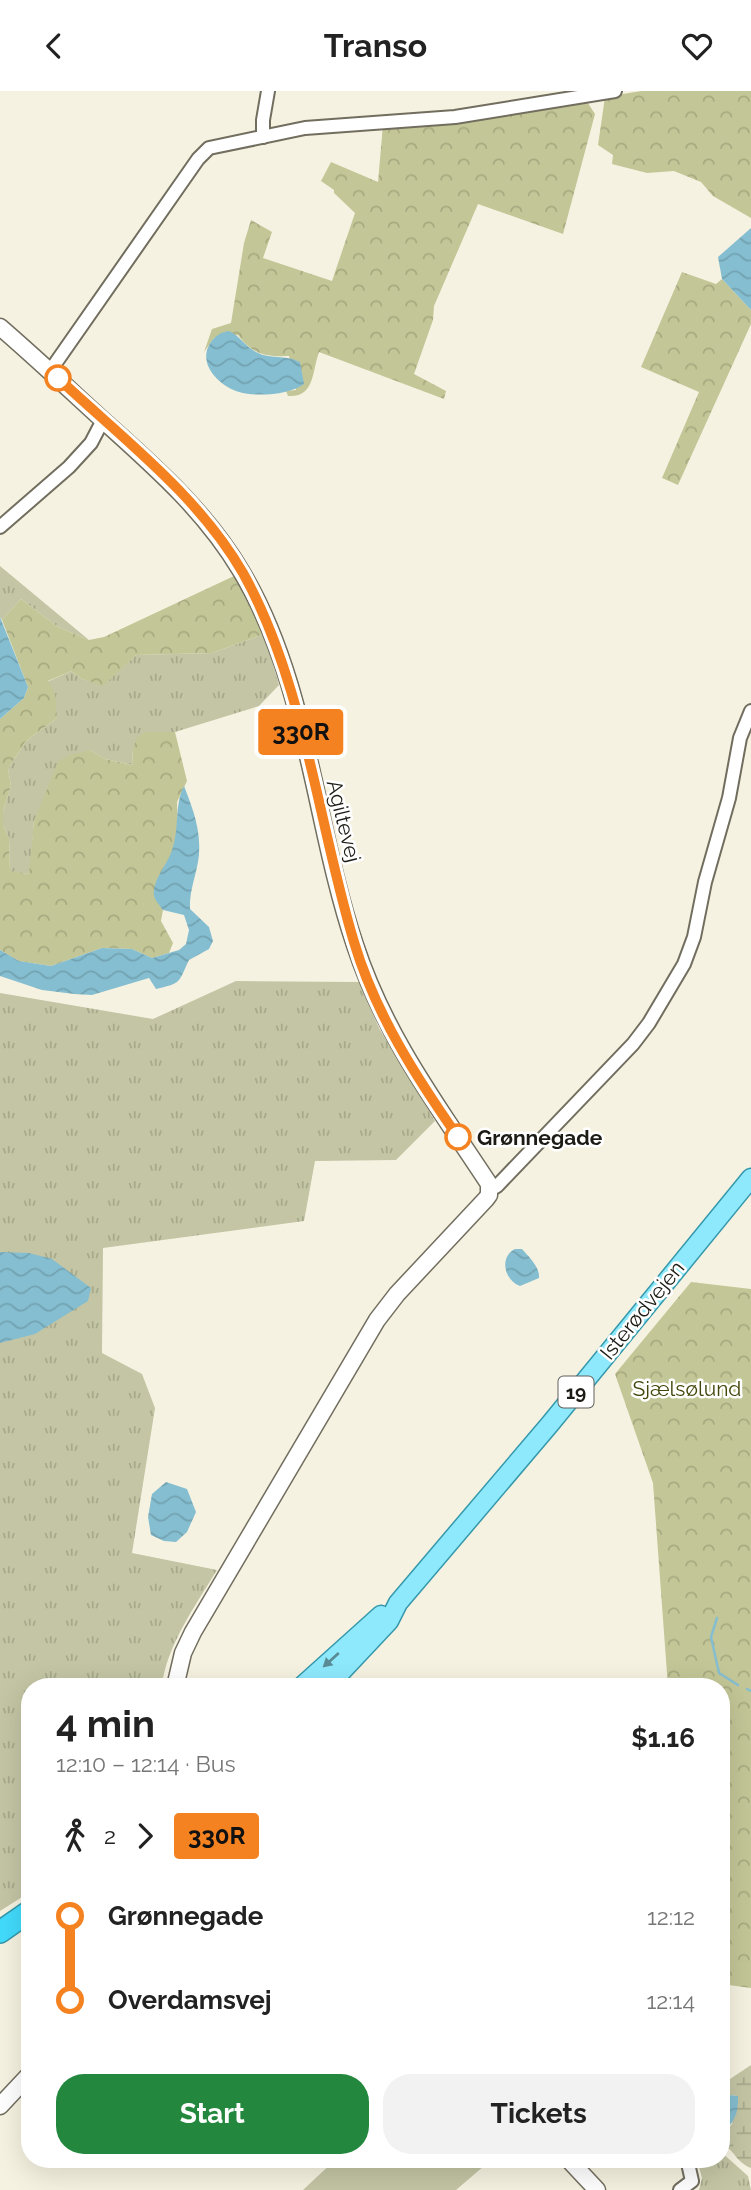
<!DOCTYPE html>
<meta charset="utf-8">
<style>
body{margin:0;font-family:Raleway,sans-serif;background:#f2f2f2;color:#222;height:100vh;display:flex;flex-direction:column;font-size:26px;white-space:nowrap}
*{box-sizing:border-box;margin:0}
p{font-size:23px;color:#767676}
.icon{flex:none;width:38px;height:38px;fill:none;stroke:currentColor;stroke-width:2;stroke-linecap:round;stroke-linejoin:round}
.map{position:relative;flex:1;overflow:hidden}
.panel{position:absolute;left:21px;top:1587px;width:709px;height:490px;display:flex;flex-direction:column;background:#fff;border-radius:28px;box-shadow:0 7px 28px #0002}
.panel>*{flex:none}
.badge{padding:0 14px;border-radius:5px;font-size:24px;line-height:46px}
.map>.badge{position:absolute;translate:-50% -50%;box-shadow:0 0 0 4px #fff}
.legs{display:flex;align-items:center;gap:10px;height:77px;padding:0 35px;font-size:23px}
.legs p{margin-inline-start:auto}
.headline{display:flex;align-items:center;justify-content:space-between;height:119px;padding:0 35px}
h1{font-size:38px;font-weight:700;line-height:52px}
.primary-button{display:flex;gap:14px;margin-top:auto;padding:14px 35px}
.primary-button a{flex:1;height:80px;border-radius:28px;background:#23883d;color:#fff;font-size:28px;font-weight:700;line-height:80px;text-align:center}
.primary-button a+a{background:#f2f2f2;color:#222}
ul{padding:0 35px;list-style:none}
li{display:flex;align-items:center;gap:24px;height:84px;font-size:26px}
li i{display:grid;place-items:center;width:10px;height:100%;margin:0 9px;background:currentColor}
li i::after{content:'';width:18px;height:18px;margin:-9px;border:5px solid;border-radius:50%;background:#fff}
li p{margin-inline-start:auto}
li:first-child i{background:linear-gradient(#0000 50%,currentColor 0)}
li:last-child i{background:linear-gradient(currentColor 50%,#0000 0)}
header{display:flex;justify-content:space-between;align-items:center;height:91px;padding:0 35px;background:#fff;font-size:32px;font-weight:700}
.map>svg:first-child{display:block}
.grass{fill:url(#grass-tufts)}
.forest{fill:url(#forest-crowns)}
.wetland{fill:url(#wetland-marsh)}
.pitch{fill:#c3c5a4}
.water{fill:url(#water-waves)}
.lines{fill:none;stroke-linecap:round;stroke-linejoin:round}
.stream{stroke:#85bed0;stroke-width:2.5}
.street-casing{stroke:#726e5f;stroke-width:16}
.secondary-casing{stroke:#726e5f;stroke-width:19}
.primary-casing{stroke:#3598ab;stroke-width:21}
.highway-casing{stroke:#3598ab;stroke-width:24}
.street{stroke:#fff;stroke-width:12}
.secondary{stroke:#fff;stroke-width:16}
.primary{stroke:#8ee9fd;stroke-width:18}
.highway{stroke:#42dbfc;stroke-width:21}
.oneway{fill:#5b8c95}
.line-1-casing{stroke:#fff;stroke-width:16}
.line-1{stroke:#f58220;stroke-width:10}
.stop-1-dot{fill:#fff;stroke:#f58220;stroke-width:3.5}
.labels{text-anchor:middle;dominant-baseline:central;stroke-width:5;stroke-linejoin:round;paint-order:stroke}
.shield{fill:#fff;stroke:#605f5b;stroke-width:2}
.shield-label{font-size:19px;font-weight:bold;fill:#1c1b15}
.street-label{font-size:21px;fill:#1c1b15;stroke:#fff}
.stop-label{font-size:21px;font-weight:bold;fill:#1c1b15;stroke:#fff;text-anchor:start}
.park-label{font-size:21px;fill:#44450a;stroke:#fff}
</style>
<header><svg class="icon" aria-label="back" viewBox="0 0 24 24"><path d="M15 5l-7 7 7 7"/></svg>Transo<svg class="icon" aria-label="heart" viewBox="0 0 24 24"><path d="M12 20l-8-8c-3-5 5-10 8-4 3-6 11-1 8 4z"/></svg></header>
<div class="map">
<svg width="751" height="2099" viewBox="0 0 751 2099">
<defs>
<pattern id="grass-tufts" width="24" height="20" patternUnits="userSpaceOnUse" patternTransform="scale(1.75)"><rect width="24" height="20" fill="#c3c5a4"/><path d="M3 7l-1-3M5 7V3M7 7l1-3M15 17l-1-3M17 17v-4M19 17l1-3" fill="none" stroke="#a7a98c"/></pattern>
<pattern id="forest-crowns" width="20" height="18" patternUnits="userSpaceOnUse" patternTransform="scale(1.75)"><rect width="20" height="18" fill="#c3c696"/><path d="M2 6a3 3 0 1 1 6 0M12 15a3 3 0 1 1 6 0" fill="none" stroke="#a7aa80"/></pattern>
<pattern id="wetland-marsh" width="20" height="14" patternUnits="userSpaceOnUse" patternTransform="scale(1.75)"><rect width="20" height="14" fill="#c3c5a4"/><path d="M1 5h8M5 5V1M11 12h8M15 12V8" fill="none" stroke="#a7a98c"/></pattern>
<pattern id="water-waves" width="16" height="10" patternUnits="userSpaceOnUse" patternTransform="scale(1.75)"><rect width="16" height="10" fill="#85bed0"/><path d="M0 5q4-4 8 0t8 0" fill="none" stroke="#72a3b2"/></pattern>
</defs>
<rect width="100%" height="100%" fill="#f6f2e1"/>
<!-- grass -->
<g class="grass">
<polygon points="0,475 89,549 58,536 21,508 2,529 0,526"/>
<polygon points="264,543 279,594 259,615 175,641 146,641 133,658 132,674 105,668 90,659 34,730 30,783 10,781 9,747 3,734 3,720 11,695 8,678 26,650 57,627 47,591 71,580 82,588 103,594 136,564 212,562"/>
<path d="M236,890L359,891L379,937L435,1030L396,1069L315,1070L304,1130L103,1157L102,1262L142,1283L155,1317L132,1462L217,1479C197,1512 165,1557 162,1596H30V1801L0,1820V902L153,928Z"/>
<polygon points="721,2061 748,2085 751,2099 699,2099 702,2087 697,2069 721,2068"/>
</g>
<!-- forest -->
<g class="forest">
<polygon points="641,0 751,0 751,127 713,105 701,91 674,80 647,82 612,73 613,64 598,54 605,6"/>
<path d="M586,9L595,23L563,143L478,113L434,215L433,229L414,283L446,300L444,308L319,261C312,280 315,307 288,305L286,300L296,299L289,265C266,266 252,263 238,244L214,247L204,261L212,238L231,232L244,152L251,129L272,141L263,167L332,190L355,122L334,102V99L321,90L331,71L378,91L383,34Z"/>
<polygon points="682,181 716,193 722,188 751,219 751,233 678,394 662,387 699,301 641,276"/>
<polygon points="234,485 264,543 212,562 136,564 103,595 82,588 71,580 48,590 55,603 57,627 26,650 8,678 11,695 3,720 3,734 9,747 10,780 29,783 34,730 58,671 69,664 90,659 105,668 132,674 133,658 137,646 146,641 175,641 187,690 177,711 178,740 172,763 158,788 154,805 163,819 161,830 173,852 169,862 152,867 132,858 102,857 51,875 19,870 0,859 0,628 24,607 28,596 2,529 21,508 58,536 89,549 104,546"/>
<polygon points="691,1191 751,1198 751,1897 721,1893 721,1596 668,1596 653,1392 615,1283"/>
</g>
<!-- wetland -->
<path class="wetland" d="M751,1974V2077C734,2070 735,2058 721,2053V2045L732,2033L738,2005L721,2003V1994Z"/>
<!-- pitch -->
<polygon class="pitch" points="336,2068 491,2068 491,2069 456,2099 303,2099"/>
<!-- water -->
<g class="water">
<polygon points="751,137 751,219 722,188 718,166"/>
<path d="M229,240C240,245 245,255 256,261C271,269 284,263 300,271L304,293C289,304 257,306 239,301C219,295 196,272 211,251C215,245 221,241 229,240Z"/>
<polygon points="0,526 28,596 24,607 0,628"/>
<path d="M184,695C193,718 201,739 199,764C197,783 189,799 190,818L209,836L213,850L209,858L189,869C178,892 182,892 156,898L149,887L92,904L74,903L42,899L0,885V859L19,870L51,875L102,857L132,858L152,867L179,859L186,853L189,839L184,824L163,819C160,815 155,809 154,805C152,789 168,773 172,759C180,736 174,714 184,695Z"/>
<path d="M515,1158H522C529,1166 540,1176 539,1187L520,1195C504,1189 499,1166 515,1158Z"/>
<polygon points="0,1161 29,1162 52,1168 91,1197 88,1210 35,1243 0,1252"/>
<polygon points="166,1391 187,1398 196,1421 187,1441 176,1451 164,1450 151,1444 148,1426 152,1403"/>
<path d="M721,2003L738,2005C739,2023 733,2032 721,2045Z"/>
</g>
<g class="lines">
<!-- stream -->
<g class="stream">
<polyline points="717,1527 711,1546 719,1582 738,1594"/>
<polyline points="747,1598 751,1600"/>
</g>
<!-- street casing -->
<g class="street-casing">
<g id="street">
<polyline points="263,46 263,29 268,0"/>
<polyline points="50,280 198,68 209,57 305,37 455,26 615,0"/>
<polyline points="0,436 69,376 91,352 103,329"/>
<polyline points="490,1099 497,1095 633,953 649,932 684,873 694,846 705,791 729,707 740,647 751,620"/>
<polyline points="680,2099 692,2090 687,2068"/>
</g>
</g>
<!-- secondary casing -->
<g class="secondary-casing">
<g id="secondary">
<path d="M0,236C36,267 71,300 106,332C156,377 206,421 241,480C308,591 314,733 355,854C385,945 437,1014 489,1093V1104L486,1108L397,1203L377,1229L193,1541L183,1562L175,1596"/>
<polyline points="0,2015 30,1983"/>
<polyline points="568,2068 597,2099"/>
</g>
</g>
<!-- primary casing -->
<g class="primary-casing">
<g id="primary">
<polyline points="301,1596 381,1524"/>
<polyline points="327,1596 389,1530 398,1512 550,1333 751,1087"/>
</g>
</g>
<!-- highway casing -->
<g class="highway-casing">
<polyline id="highway" points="0,1841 30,1820"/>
</g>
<!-- street -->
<use href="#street" class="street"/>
<!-- secondary -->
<use href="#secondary" class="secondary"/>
<!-- primary -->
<use href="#primary" class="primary"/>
<!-- highway -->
<use href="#highway" class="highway"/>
</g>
<!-- one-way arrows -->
<defs><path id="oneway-solid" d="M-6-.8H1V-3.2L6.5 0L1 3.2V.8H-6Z" transform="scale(1.75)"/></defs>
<use class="oneway" href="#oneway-solid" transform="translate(331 1569) rotate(138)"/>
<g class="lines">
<!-- line-1 casing -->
<g class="line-1-casing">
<path id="line-1" d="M58,287C123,348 198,404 243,482C304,591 318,732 354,851C375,922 416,986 458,1046"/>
</g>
<!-- line-1 -->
<use href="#line-1" class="line-1"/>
</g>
<!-- markers -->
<g class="stop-1-dot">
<circle cx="58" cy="287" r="12"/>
<circle cx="458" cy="1046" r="12"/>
</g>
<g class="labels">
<!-- shield labels -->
<rect class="shield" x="558.5" y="1285.5" width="35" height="31" rx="5"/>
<g class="shield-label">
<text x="576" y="1301">19</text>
</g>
<!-- street labels -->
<g class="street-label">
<text transform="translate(344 730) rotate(76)">Agiltevej</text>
<text transform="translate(642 1219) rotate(-51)">Isterødvejen</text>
</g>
<!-- stop labels -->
<g class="stop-label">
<text x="477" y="1046">Grønnegade</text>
</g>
<!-- park labels -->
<g class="park-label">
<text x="687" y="1297">Sjælsølund</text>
</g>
</g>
</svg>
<b class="badge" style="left:301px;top:641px;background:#f58220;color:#111">330R</b>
<section class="panel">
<div class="headline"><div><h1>4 min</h1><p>12:10 – 12:14 · Bus</p></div><b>$1.16</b></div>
<div class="legs"><svg class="icon" aria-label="walk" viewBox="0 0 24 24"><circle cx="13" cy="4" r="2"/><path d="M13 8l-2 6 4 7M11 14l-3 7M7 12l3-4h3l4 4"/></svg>2<svg class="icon" aria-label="forward" viewBox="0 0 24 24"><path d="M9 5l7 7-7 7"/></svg><b class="badge" style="background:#f58220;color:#111">330R</b></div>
<ul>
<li><i style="color:#f58220"></i><b>Grønnegade</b><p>12:12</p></li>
<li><i style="color:#f58220"></i><b>Overdamsvej</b><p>12:14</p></li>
</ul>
<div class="primary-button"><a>Start</a><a>Tickets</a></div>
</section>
</div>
